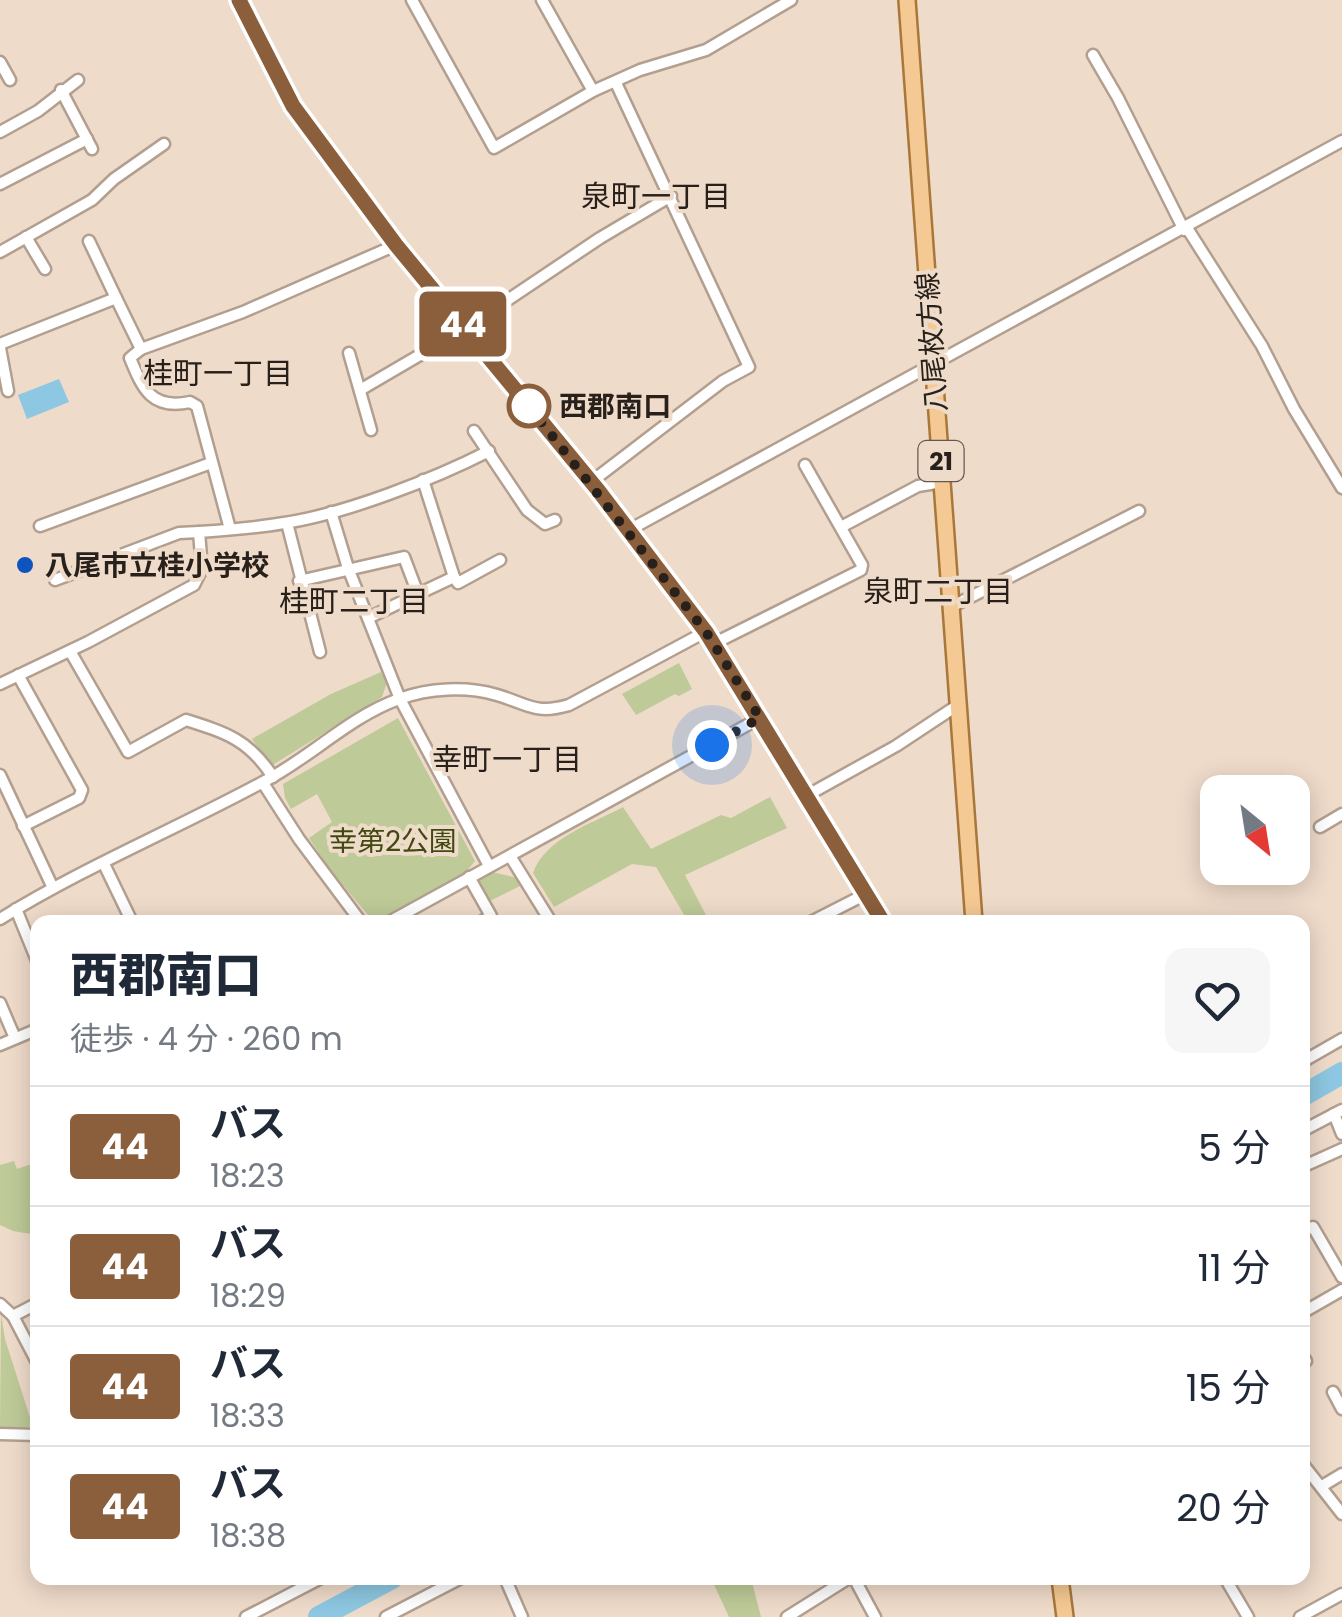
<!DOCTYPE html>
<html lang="ja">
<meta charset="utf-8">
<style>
body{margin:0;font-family:Poppins,"Noto Sans JP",sans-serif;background:#f6f6f7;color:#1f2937;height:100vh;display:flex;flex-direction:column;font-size:38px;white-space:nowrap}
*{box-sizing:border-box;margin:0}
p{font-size:32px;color:#747a83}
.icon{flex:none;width:55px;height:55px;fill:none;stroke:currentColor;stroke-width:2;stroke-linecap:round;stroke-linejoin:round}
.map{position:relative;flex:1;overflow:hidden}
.drawer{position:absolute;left:30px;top:915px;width:1280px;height:670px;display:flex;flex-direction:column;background:#fff;border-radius:20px;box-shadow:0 5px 25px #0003}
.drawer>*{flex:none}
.badge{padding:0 20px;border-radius:8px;font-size:35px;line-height:65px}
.needle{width:65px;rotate:150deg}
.tools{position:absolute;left:1200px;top:775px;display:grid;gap:20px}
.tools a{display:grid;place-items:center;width:110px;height:110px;border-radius:20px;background:#fff;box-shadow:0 5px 25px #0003;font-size:50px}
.you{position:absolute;width:50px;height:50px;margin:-25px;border:8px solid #fff;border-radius:50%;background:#1a73e8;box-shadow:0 0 0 15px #1a73e833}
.map>.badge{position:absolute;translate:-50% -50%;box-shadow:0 0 0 5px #fff}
.round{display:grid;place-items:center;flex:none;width:105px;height:105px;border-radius:20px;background:#f6f6f7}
.headline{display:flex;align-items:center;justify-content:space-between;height:170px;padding:0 40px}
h1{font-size:48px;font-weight:800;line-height:75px}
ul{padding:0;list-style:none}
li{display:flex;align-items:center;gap:30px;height:120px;padding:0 40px;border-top:2px solid #e0e1e3}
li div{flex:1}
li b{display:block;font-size:38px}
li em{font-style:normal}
li .badge{min-width:110px;font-weight:700;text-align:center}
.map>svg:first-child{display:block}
.green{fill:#beca98}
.water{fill:#8dc7e1}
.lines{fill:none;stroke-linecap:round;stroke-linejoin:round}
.river{stroke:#8dc7e1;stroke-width:22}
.street-casing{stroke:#b29f8f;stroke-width:15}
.primary-casing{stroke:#a9773a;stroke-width:20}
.street{stroke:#fff;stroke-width:10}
.primary{stroke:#f5c993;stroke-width:15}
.line-casing{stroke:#fff;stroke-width:22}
.line{stroke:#8b5e3c;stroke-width:15}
.walk{stroke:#28211b;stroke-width:10;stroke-dasharray:0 18}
.stop-dot{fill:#fff;stroke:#8b5e3c;stroke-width:5}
.poi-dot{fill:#0f53be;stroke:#efdbca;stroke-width:4}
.labels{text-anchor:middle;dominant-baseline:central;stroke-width:8;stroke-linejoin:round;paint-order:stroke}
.shield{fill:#efdbca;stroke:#645950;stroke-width:2.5}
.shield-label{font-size:25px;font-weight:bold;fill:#28211b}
.street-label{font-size:28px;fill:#28211b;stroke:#efdbca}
.stop-label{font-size:28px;font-weight:bold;fill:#28211b;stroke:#efdbca;text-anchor:start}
.poi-label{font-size:28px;font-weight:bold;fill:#28211b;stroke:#efdbca;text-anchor:start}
.park-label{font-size:28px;fill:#3f4910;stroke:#efdbca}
.neighbourhood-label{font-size:30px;fill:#28211b;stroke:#efdbca}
</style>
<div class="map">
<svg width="1342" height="1617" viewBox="0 0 1342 1617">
<rect width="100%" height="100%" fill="#efdbca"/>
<!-- green -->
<g class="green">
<polygon points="679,663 692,689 679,696 675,694 636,715 622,694"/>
<polygon points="381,672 387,682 382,697 271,766 252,739 331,694"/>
<polygon points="398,718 475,861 466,872 374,922 334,875 309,838 332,822 317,794 291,809 285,798 283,784"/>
<path d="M770,797L787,828L685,875L707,917L698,921L686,918L656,867L632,864L554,907L533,873C546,837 592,824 623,807L651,849L721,815L731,818Z"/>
<polygon points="492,872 517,878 522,885 488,902 480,889 480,880"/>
<polygon points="14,1161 17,1169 37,1162 37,1235 13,1231 0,1225 0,1165"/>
<polygon points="1,1314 5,1339 33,1427 0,1427"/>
<polygon points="711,1578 751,1578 761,1617 729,1617"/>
</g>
<!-- water -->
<polygon class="water" points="59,379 69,402 27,419 18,395"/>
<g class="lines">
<!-- river -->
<g class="river">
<polyline points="1302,1096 1342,1073"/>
<polyline points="319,1617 392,1578"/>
</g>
<!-- street casing -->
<g class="street-casing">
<g id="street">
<polyline points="239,0 293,106 396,245 597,491 707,631 883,922"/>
<polyline points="412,0 494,148 593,91 640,70 706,50 791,0"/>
<polyline points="542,0 593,91"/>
<polyline points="1093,55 1118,98 1184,230"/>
<polyline points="0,62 10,80"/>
<polyline points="61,90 92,149"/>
<polyline points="0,132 38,111 78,80"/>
<polyline points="0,184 87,139"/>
<polyline points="1187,228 1262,346 1294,409 1342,488"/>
<polyline points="26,237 45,269"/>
<polyline points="89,241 116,298"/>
<polyline points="0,252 92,200 114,179 164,144"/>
<polyline points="0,344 116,298 141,349 243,312 396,245"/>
<polyline points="0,348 8,391"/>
<path d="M141,349L130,358C143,390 152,410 190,402L197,406L230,529"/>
<polyline points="349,353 371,430"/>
<polyline points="360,390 466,328 600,238 671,196"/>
<polyline points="474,431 527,510 545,524 555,520"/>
<polyline points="423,480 454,577"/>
<polyline points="591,482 723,381 749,367 616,83"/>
<polyline points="331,512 348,568 400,699 489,866"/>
<polyline points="287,523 320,652"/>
<polyline points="40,526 211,463"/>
<polyline points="841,527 918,486 942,482"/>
<polyline points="629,530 1342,141"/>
<polyline points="55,580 179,533 199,532"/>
<polyline points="299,581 404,557 418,594 368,618"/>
<polyline points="418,594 454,577 458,583 500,560"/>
<polyline points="951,607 1139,511"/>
<polyline points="713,644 861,570 862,565 805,465"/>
<path d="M70,651L128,752L186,720C227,733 249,740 273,777"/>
<polyline points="18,675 82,790 79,798 23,826"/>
<path d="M0,684L88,642L194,585L202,569L199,532C228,530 256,528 284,523C345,514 434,479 489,451"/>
<polyline points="0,775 53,888"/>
<polyline points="263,783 299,839 361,922"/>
<polyline points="806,796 896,746 958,705"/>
<polyline points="1320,827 1342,814"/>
<polyline points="510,856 551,922"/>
<polyline points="104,864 132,922"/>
<polyline points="469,877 491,916 481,922"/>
<polyline points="16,909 38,963"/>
<path d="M0,919C84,867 176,829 263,782C310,758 349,717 399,699C429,688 466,686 497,695C528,704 535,715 569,705L707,631"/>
<polyline points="389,922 760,718"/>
<polyline points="811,922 864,895"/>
<polyline points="0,1003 15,1038"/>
<polyline points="0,1045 38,1029"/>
<polyline points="1302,1062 1342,1039"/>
<polyline points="1334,1114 1342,1134"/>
<polyline points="1302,1131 1342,1110"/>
<polyline points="1302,1167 1342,1149"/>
<polyline points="1302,1231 1313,1227 1342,1277"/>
<polyline points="0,1304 13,1316 38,1303"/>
<polyline points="1302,1313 1342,1290"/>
<polyline points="13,1316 38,1364"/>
<polyline points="1302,1355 1306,1361"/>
<polyline points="1333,1392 1342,1409"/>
<polyline points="0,1434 38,1435"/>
<polyline points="1302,1463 1342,1514"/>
<polyline points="1322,1486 1342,1474"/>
<polyline points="505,1578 522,1617"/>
<polyline points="854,1578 875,1617"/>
<polyline points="1225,1578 1248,1617"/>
<polyline points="246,1617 321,1578"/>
<polyline points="386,1617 461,1578"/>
<polyline points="787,1617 849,1578"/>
<polyline points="1300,1617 1342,1594"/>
</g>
</g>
<!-- primary casing -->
<g class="primary-casing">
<g id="primary">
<polyline points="907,0 974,922"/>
<polyline points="1060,1578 1065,1617"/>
</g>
</g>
<!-- street -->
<use href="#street" class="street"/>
<!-- primary -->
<use href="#primary" class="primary"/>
</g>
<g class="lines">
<!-- line casing -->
<g class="line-casing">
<polyline id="line" points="239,0 293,106 396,245 598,490 706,632 883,922"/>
</g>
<!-- line -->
<use href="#line" class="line"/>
<!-- walk -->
<polyline class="walk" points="529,406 524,400 706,632 760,718 712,745"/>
</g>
<!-- markers -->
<circle class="stop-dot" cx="529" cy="406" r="20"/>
<circle class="poi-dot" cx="25" cy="565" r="10"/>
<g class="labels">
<!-- shield labels -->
<rect class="shield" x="918.5" y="441" width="45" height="40" rx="8"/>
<g class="shield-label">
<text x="941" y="461">21</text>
</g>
<!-- street labels -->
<g class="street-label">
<text transform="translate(932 342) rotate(-94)">八尾枚方線</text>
</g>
<!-- stop labels -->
<g class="stop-label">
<text x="559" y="406">西郡南口</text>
</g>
<!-- poi labels -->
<g class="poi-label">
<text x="45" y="565">八尾市立桂小学校</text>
</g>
<!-- park labels -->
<g class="park-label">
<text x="393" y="841">幸第2公園</text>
</g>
<!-- neighbourhood labels -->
<g class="neighbourhood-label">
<text x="656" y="196">泉町一丁目</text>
<text x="218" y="373">桂町一丁目</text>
<text x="938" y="591">泉町二丁目</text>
<text x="354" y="601">桂町二丁目</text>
<text x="507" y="759">幸町一丁目</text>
</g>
</g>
</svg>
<div class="tools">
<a><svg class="needle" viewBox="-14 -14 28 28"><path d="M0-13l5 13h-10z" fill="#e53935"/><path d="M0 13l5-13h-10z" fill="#747a83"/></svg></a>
</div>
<div class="you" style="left:712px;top:745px"></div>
<b class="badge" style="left:463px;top:324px;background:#8b5e3c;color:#fff">44</b>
<section class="drawer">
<div class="headline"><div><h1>西郡南口</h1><p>徒歩 · 4 分 · 260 m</p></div><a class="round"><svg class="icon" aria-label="heart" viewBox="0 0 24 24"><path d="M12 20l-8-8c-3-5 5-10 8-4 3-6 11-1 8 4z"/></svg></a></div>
<ul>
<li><span class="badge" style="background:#8b5e3c;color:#fff">44</span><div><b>バス</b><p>18:23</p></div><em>5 分</em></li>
<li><span class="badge" style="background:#8b5e3c;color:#fff">44</span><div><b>バス</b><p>18:29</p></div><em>11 分</em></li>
<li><span class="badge" style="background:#8b5e3c;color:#fff">44</span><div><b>バス</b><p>18:33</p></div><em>15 分</em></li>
<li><span class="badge" style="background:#8b5e3c;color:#fff">44</span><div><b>バス</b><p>18:38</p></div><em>20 分</em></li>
</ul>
</section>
</div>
